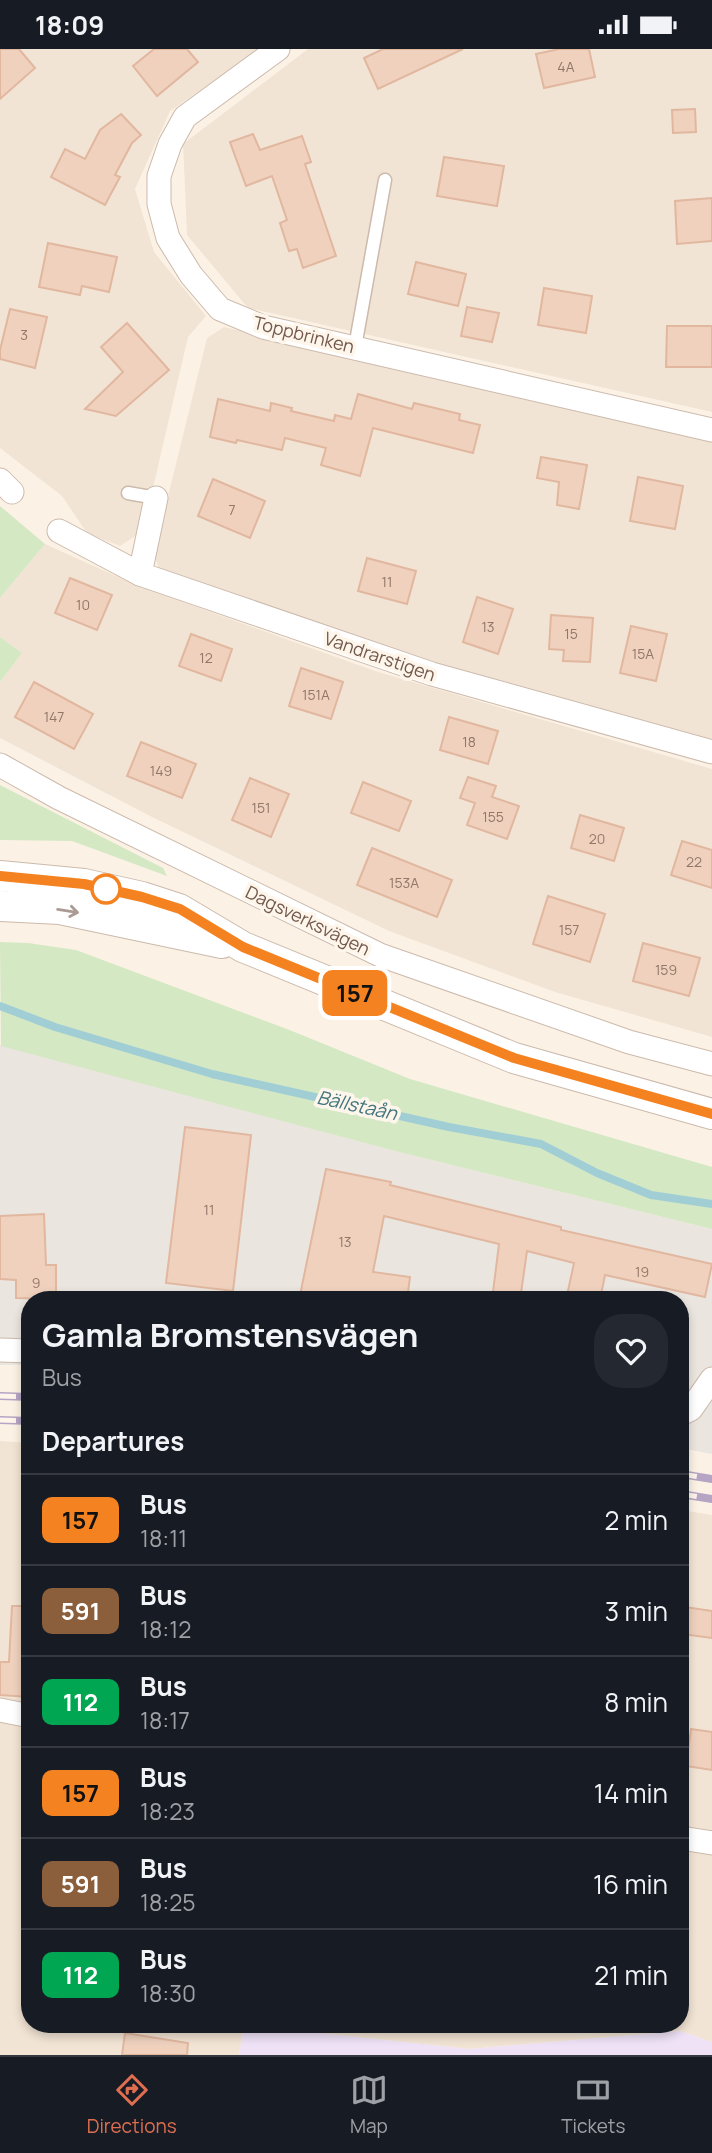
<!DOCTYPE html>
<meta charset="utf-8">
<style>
body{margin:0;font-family:Manrope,sans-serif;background:#242831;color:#f1f3f6;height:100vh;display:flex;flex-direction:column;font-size:26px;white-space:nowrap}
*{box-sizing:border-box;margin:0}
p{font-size:23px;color:#9ea1a6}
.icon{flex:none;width:38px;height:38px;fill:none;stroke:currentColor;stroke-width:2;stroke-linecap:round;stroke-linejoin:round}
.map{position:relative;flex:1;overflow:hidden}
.sheet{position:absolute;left:21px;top:1242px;width:668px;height:742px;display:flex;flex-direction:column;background:#171b24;border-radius:28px;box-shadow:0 4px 10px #0003}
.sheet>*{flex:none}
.badge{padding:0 14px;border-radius:10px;font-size:24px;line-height:46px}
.map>.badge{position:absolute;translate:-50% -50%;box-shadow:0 0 0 4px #fff}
h2{padding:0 21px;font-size:26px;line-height:63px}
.round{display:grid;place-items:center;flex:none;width:74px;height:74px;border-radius:28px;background:#242831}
.headline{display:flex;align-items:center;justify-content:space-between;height:119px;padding:0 21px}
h1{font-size:33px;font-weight:700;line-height:52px}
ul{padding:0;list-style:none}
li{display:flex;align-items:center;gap:21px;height:91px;padding:0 21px;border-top:2px solid #363941}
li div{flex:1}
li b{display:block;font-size:26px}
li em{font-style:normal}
li .badge{min-width:77px;font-weight:700;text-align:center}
.status{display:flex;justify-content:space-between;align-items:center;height:49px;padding:0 35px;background:#171b24;direction:ltr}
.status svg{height:19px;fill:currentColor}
.tab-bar{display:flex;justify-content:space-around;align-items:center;height:98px;border-top:2px solid #363941;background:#171b24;font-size:19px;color:#9ea1a6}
.tab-bar a{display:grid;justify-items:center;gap:4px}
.tab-bar .selected{color:#df6e50}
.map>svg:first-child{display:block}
.residential{fill:#f2e4d4}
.industrial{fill:#ebe5df}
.education{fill:#efe2f7}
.green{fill:#d4e8c4}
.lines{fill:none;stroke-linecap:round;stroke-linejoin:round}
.stream{stroke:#a1ced5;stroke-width:8}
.building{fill:#efd1be;stroke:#e1b79f;stroke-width:2}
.service-casing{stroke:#ccbaac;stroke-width:15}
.minor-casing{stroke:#ccbaac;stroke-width:25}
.tertiary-casing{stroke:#ccbaac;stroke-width:32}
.service{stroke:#fff;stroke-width:12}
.minor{stroke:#fff;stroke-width:23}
.tertiary{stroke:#fff;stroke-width:30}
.rail-casing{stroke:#b5a4c4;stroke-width:8}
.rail{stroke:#fef6eb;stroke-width:5;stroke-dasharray:16;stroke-linecap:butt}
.oneway{stroke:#ab9b94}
.line-casing{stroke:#fff;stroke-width:16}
.line{stroke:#f58220;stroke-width:10}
.stop-dot{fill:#fff;stroke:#f58220;stroke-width:3.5}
.labels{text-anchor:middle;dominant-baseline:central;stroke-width:7;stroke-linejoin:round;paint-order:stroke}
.number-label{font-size:14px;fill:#927768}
.street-label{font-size:18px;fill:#73594c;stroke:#fef6eb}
.water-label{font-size:19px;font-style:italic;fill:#43767f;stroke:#fef6eb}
</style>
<div class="status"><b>18:09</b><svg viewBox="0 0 49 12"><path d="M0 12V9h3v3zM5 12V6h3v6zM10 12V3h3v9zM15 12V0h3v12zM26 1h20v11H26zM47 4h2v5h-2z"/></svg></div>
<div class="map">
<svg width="712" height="2006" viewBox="0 0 712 2006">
<rect width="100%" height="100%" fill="#fbf2e5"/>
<!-- residential -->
<g class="residential">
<polygon points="0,0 260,0 170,62 135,140 154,203 206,267 188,288 143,482 120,497 87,484 62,447 0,399"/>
<polygon points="308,0 712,0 712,363 248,259 187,186 183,95"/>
<polygon points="224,278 712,390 712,691 440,618 159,521 154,504 207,289"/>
<polygon points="45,495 138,537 375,622 712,720 712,988 555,943 389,882 152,768 0,689 0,633 22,604 0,588 0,549"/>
<polygon points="0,1392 30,1394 30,1976 681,1976 681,1461 712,1466 712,1993 680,1982 469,2000 244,1976 239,2006 0,2006"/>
</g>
<!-- industrial -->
<polygon class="industrial" points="0,996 399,1103 712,1180 712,1405 681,1399 681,1251 30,1251 30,1316 0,1316"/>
<!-- education -->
<polygon class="education" points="244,1976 469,2000 680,1982 712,1993 712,2006 239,2006"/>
<!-- green -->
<g class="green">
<polygon points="0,457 45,495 0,549"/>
<polygon points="0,588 22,604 0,633"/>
<polygon points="0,736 163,819 167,827 72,792 0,791"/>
<polygon points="0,893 28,894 76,901 287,980 410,1030 712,1118 712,1180 399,1103 1,997"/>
</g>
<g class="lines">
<!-- stream -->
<polyline class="stream" points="0,957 55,978 212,1025 449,1078 541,1095 597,1124 651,1146 712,1155"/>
</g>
<!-- building -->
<g class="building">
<polygon points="0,0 19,0 35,19 0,50"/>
<polygon points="154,0 187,0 198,13 157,47 133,17"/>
<polygon points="383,0 463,0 378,40 364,9"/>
<polygon points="559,0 589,0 595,28 544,39 536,5"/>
<polygon points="695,60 696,83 673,84 672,61"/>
<polygon points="121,65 141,86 132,94 115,126 120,128 105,156 51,128 65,100 85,110 100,81"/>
<polygon points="253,85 260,101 302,87 311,113 305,115 336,207 303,219 297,200 289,202 280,174 287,171 272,127 246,137 230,93"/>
<polygon points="444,108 504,117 497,157 437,147"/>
<polygon points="712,149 712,192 677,195 675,152"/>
<polygon points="48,194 117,208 109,243 82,237 80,246 39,238"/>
<polygon points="416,213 466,225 458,257 408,245"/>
<polygon points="544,239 592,247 586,284 538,276"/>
<polygon points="467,258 499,264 492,293 461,287"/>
<polygon points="10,260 47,268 35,319 0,310 0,301"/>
<polygon points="127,274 169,321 116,367 85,360 123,323 101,298"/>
<polygon points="667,277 712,277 712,318 666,318"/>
<polygon points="358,345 412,360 414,354 460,365 459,371 480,376 473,404 373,379 360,427 321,416 326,399 285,389 282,401 237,391 236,394 210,388 218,350 270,362 271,354 292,359 291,362 334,372 335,366 351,370"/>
<polygon points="541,408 587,416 579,460 557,456 559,433 537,429"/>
<polygon points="638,428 683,437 675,480 630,472"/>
<polygon points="213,430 265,452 250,489 198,467"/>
<polygon points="367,509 416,522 407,555 358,542"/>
<polygon points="70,529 112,546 97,581 55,564"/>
<polygon points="477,548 513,560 498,605 463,593"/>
<polygon points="551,566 593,569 590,613 563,612 564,601 549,600"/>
<polygon points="631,577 667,585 656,632 620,624"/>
<polygon points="191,585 232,600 221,632 179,617"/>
<polygon points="301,619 343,633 331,670 289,657"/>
<polygon points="34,633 93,665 74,700 15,668"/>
<polygon points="449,668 498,682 488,715 440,701"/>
<polygon points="141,693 196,715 182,749 127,727"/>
<polygon points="468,728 496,737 492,748 519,757 507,790 467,776 475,754 460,749"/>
<polygon points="250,729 289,745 271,788 232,771"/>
<polygon points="363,733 411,752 399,782 351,764"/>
<polygon points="580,766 624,779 614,812 571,799"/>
<polygon points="682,792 712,801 712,839 671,826"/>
<polygon points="372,799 452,831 437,868 357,836"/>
<polygon points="548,847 605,865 590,913 533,895"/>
<polygon points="643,894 700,909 689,947 633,932"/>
<polygon points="185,1078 251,1086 233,1242 166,1234"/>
<polygon points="326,1120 391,1133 390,1136 561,1178 561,1181 712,1215 705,1248 605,1226 600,1251 566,1251 574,1214 527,1202 520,1251 492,1251 499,1195 384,1167 373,1223 410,1228 407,1251 299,1251"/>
<polygon points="44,1165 46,1216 56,1216 56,1250 16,1249 16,1231 0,1230 0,1167"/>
<polygon points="12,1557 30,1557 30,1648 0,1646 0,1613 9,1613"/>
<polygon points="685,1558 712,1562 712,1589 682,1585"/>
<polygon points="691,1680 712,1683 712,1721 686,1717"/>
<polygon points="125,1984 188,1994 187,2006 122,2006"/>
</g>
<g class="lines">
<!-- service casing -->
<g class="service-casing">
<g id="service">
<polyline points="355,298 385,131"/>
<polyline points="128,444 156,449"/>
</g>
</g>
<!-- minor casing -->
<g class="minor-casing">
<g id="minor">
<polyline points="278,0 185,68 170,95 159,127 159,155 168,189 191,226 220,260 263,278 712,381"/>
<polyline points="0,431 12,443"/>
<polyline points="59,482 140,525 432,625 712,703"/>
<polyline points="140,525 156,449"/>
<polyline points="0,716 59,749 380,906 629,993 712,1015"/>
<polyline points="0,1301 30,1302"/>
<polyline points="681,1365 691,1360 712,1330"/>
<polyline points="0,1661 30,1667"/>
<polyline points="681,1789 712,1794"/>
</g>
</g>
<!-- tertiary casing -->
<g class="tertiary-casing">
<g id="tertiary">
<polyline points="0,827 84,835 142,848 179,860 243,898 514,1009 712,1065"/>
<polyline points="0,857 60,860 222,894"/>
</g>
</g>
<!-- service -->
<use href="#service" class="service"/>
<!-- minor -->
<use href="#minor" class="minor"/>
<!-- tertiary -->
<use href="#tertiary" class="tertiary"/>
<!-- rail casing -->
<g class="rail-casing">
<g id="rail">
<polyline points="0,1347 30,1348"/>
<polyline points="0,1371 30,1372"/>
<polyline points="681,1425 712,1430"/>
<polyline points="681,1445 712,1450"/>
</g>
</g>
<!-- rail -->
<use href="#rail" class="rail"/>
</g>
<!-- one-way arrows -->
<defs><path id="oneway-shaft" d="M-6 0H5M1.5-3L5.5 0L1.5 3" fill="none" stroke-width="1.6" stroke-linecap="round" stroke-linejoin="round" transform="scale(1.75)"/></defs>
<use class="oneway" href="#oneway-shaft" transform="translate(68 862) rotate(9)"/>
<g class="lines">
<!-- line casing -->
<g class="line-casing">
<polyline id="line" points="0,827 84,835 142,848 180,860 243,898 514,1009 712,1065"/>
</g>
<!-- line -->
<use href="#line" class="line"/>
</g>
<!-- markers -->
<circle class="stop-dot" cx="106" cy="840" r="14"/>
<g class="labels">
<!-- number labels -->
<g class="number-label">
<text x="566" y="17">4A</text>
<text x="24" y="285">3</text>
<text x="232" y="460">7</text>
<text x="387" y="532">11</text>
<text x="83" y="555">10</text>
<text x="488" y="577">13</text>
<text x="571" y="584">15</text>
<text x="643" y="604">15A</text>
<text x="206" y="608">12</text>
<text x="316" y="645">151A</text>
<text x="54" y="667">147</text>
<text x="469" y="692">18</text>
<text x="161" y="721">149</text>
<text x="261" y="758">151</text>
<text x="493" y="767">155</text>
<text x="597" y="789">20</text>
<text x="694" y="812">22</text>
<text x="404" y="833">153A</text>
<text x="569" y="880">157</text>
<text x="666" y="920">159</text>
<text x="209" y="1160">11</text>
<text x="345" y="1192">13</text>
<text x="642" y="1222">19</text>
<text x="36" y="1233">9</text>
</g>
<!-- street labels -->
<g class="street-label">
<text transform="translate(304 285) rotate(14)">Toppbrinken</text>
<text transform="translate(380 607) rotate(19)">Vandrarstigen</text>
<text transform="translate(308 871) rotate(26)">Dagsverksvägen</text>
</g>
<!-- water labels -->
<g class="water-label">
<text transform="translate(357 1056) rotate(12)">Bällstaån</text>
</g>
</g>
</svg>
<b class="badge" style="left:355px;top:944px;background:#f58220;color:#111">157</b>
<section class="sheet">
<div class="headline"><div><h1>Gamla Bromstensvägen</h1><p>Bus</p></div><a class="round"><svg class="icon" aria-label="heart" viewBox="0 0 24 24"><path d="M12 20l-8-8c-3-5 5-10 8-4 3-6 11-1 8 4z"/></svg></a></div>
<h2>Departures</h2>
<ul>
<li><span class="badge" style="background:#f58220;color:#111">157</span><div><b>Bus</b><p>18:11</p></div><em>2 min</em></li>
<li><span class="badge" style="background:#8b5e3c;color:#fff">591</span><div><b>Bus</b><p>18:12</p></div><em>3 min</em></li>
<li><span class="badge" style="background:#00a651;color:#fff">112</span><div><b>Bus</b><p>18:17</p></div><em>8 min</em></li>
<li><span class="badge" style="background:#f58220;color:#111">157</span><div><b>Bus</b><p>18:23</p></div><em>14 min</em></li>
<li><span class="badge" style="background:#8b5e3c;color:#fff">591</span><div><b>Bus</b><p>18:25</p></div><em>16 min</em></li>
<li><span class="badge" style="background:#00a651;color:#fff">112</span><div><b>Bus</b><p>18:30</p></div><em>21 min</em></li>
</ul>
</section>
</div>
<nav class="tab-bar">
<a class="selected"><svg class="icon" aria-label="directions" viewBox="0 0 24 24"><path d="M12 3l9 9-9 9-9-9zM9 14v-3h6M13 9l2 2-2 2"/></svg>Directions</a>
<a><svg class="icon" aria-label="map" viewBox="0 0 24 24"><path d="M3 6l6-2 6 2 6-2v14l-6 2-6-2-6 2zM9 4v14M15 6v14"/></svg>Map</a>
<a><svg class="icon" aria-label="tickets" viewBox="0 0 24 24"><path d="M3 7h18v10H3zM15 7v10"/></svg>Tickets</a>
</nav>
